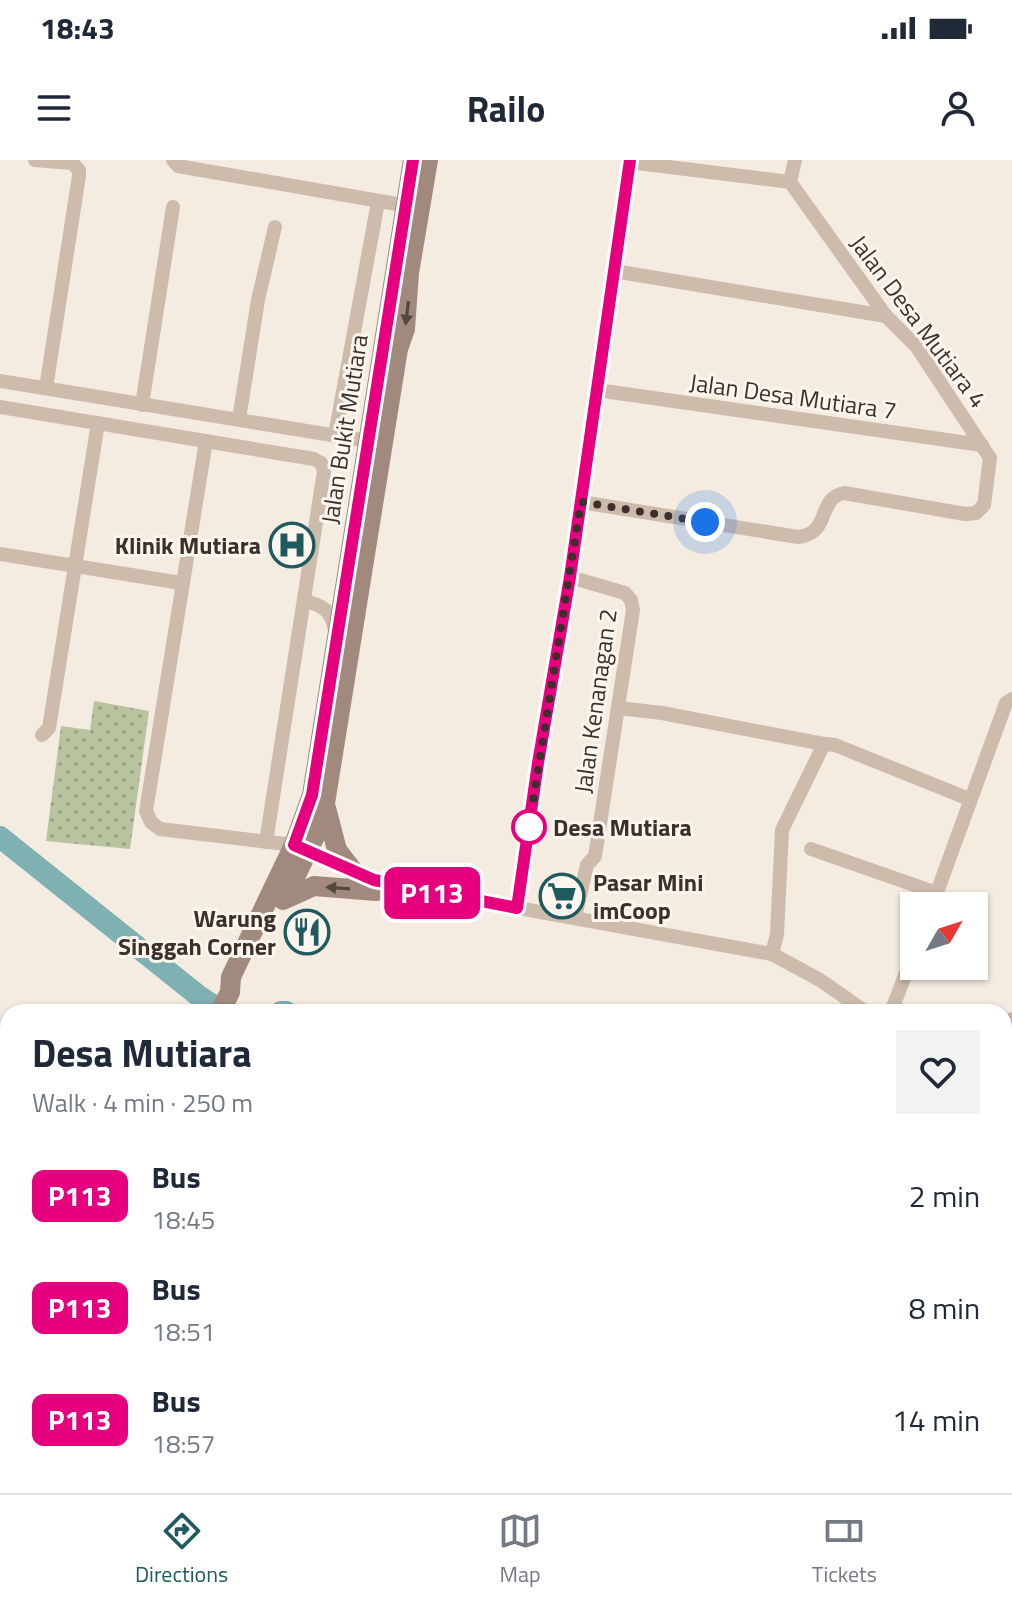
<!DOCTYPE html>
<meta charset="utf-8">
<style>
body{margin:0;font-family:"Titillium Web",sans-serif;background:#f2f2f3;color:#1f2937;height:100vh;display:flex;flex-direction:column;font-size:30px;white-space:nowrap}
*{box-sizing:border-box;margin:0}
p{font-size:26px;color:#747a83}
.icon{flex:none;width:44px;height:44px;fill:none;stroke:currentColor;stroke-width:2;stroke-linecap:round;stroke-linejoin:round}
.map{position:relative;flex:1;overflow:hidden}
.sheet{position:absolute;left:0px;top:844px;width:1012px;height:490px;display:flex;flex-direction:column;background:#fff;border-radius:24px 24px 0 0;box-shadow:0 2px 6px #0004}
.sheet>*{flex:none}
.badge{padding:0 16px;border-radius:12px;font-size:28px;line-height:52px}
.needle{width:52px;rotate:51deg}
.controls{position:absolute;left:900px;top:732px;display:grid;gap:16px}
.controls a{display:grid;place-items:center;width:88px;height:88px;border-radius:0px;background:#fff;box-shadow:0 2px 6px #0004;font-size:40px}
.you{position:absolute;width:40px;height:40px;margin:-20px;border:6px solid #fff;border-radius:50%;background:#1a73e8;box-shadow:0 0 0 12px #1a73e833}
.map>.badge{position:absolute;translate:-50% -50%;box-shadow:0 0 0 4px #fff}
.round{display:grid;place-items:center;flex:none;width:84px;height:84px;border-radius:0px;background:#f2f2f3}
.summary{display:flex;align-items:center;justify-content:space-between;height:136px;padding:0 32px}
h1{font-size:38px;font-weight:700;line-height:60px}
ul{padding:0;list-style:none}
li{display:flex;align-items:center;gap:24px;height:112px;padding:0 32px}
li div{flex:1}
li b{display:block;font-size:30px}
li em{font-style:normal}
li .badge{min-width:88px;font-weight:700;text-align:center}
.status{display:flex;justify-content:space-between;align-items:center;height:56px;padding:0 40px;background:#fff;direction:ltr}
.status svg{height:22px;fill:currentColor}
header{display:flex;justify-content:space-between;align-items:center;height:104px;padding:0 32px;background:#fff;font-size:36px;font-weight:700}
.dock{display:flex;justify-content:space-around;align-items:center;height:112px;border-top:2px solid #e0e1e3;background:#fff;font-size:22px;color:#747a83}
.dock a{display:grid;justify-items:center;gap:4px}
.dock .active{color:#1f5a5e}
.map>svg:first-child{display:block}
.park{fill:url(#park-dots)}
.lines{fill:none;stroke-linecap:round;stroke-linejoin:round}
.river{stroke:#7fb0b2;stroke-width:22}
.street{stroke:#cdbbac;stroke-width:14}
.secondary{stroke:#a18a7d;stroke-width:20}
.rail-casing{stroke:#3b302b;stroke-width:7}
.rail{stroke:#fbf5ee;stroke-width:4;stroke-dasharray:12;stroke-linecap:butt}
.oneway{fill:#544640}
.line-casing{stroke:#fff;stroke-width:18}
.line{stroke:#e6007e;stroke-width:12}
.walk{stroke:#3b302b;stroke-width:8;stroke-dasharray:0 14.4}
.stop-dot{fill:#fff;stroke:#e6007e;stroke-width:4}
.labels{text-anchor:middle;dominant-baseline:central;stroke-width:6;stroke-linejoin:round;paint-order:stroke}
.street-label{font-size:24px;fill:#3b302b;stroke:#fbf5ee}
.poi-label{font-size:24px;font-weight:bold;fill:#3b302b;stroke:#fbf5ee;text-anchor:end}
.stop-label{font-size:24px;font-weight:bold;fill:#3b302b;stroke:#fbf5ee;text-anchor:start}
</style>
<div class="status"><b>18:43</b><svg viewBox="0 0 49 12"><path d="M0 12V9h3v3zM5 12V6h3v6zM10 12V3h3v9zM15 12V0h3v12zM26 1h20v11H26zM47 4h2v5h-2z"/></svg></div>
<header><svg class="icon" aria-label="menu" viewBox="0 0 24 24"><path d="M4 6h16M4 12h16M4 18h16"/></svg>Railo<svg class="icon" aria-label="person" viewBox="0 0 24 24"><circle cx="12" cy="8" r="4"/><path d="M4 21q1-7 8-7t8 7"/></svg></header>
<div class="map">
<svg width="1012" height="1333" viewBox="0 0 1012 1333">
<defs>
<pattern id="park-dots" width="8" height="8" patternUnits="userSpaceOnUse" patternTransform="scale(2)"><rect width="8" height="8" fill="#b8c4a0"/><path d="M2 2h.1M6 6h.1" fill="none" stroke="#97a083" stroke-width="1.8" stroke-linecap="round"/></pattern>
</defs>
<rect width="100%" height="100%" fill="#f4ebe1"/>
<!-- park -->
<polygon class="park" points="94,541 149,551 130,689 46,681 61,566 90,570"/>
<g class="lines">
<!-- river -->
<g class="river">
<polyline points="0,677 200,837 223,852"/>
<polyline points="281,852 286,852"/>
<polyline points="1004,1317 1012,1322"/>
</g>
<!-- street -->
<g class="street">
<polyline points="35,0 72,3 79,10 79,16 46,228"/>
<polyline points="173,0 178,6 414,47"/>
<polyline points="629,2 790,22"/>
<polyline points="614,111 886,156"/>
<polyline points="0,221 368,281 373,277"/>
<polyline points="597,230 982,285"/>
<polyline points="142,245 173,47"/>
<polyline points="0,247 314,299 321,303 324,311 266,682"/>
<polyline points="239,259 258,140 275,67"/>
<polyline points="335,275 378,42"/>
<polyline points="206,281 146,651 151,662 160,669 294,685 374,720 413,729 772,794 820,820 866,852"/>
<path d="M581,342L798,377C832,373 816,339 844,333L965,354L976,353L984,345L990,298L916,186L886,156L790,22L795,0"/>
<polyline points="0,394 181,423"/>
<polyline points="570,417 625,433 631,440 633,450 595,696 587,705 575,757"/>
<path d="M304,441C323,445 332,451 335,471"/>
<polyline points="618,548 662,553 824,584 782,670 777,774 772,794"/>
<polyline points="42,575 49,568 98,263"/>
<polyline points="824,584 835,585 969,639"/>
<polyline points="811,689 937,733"/>
<polyline points="932,746 1006,543 1012,539"/>
<polyline points="517,748 538,603 570,417 630,0"/>
<polyline points="891,852 914,792"/>
<polyline points="1004,881 1012,859"/>
<polyline points="1004,956 1012,959"/>
</g>
<!-- secondary -->
<g class="secondary">
<polyline points="326,648 337,690 354,712"/>
<polyline points="291,725 322,662 398,189 405,169 409,113 428,0"/>
<polyline points="283,740 314,726 376,731 394,725"/>
<polyline points="220,852 230,832 231,817 294,685 312,635 413,0"/>
<polyline points="0,1100 8,1083"/>
<polyline points="0,1138 8,1199"/>
<polyline points="24,1326 24,1333"/>
</g>
<!-- rail casing -->
<g class="rail-casing">
<g id="rail">
<polyline points="0,882 8,886"/>
<polyline points="841,1326 854,1333"/>
</g>
</g>
<!-- rail -->
<use href="#rail" class="rail"/>
</g>
<!-- one-way arrows -->
<defs><path id="oneway-solid" d="M-6-.8H1V-3.2L6.5 0L1 3.2V.8H-6Z" transform="scale(2)"/></defs>
<g class="oneway">
<use href="#oneway-solid" transform="translate(407 153) rotate(97)"/>
<use href="#oneway-solid" transform="translate(338 728) rotate(-176)"/>
</g>
<g class="lines">
<!-- line casing -->
<g class="line-casing">
<polyline id="line" points="413,0 312,635 294,685 374,720 517,748 538,603 570,417 630,0"/>
</g>
<!-- line -->
<use href="#line" class="line"/>
<!-- walk -->
<polyline class="walk" points="529,667 581,342 705,362"/>
</g>
<!-- icons -->
<defs>
<g id="hospital-ring" transform="scale(2.3)"><circle r="9.5" fill="#fbf5ee" stroke="#1f5a5e" stroke-width="1.5"/><path d="M-5-5h3v3.5h4V-5h3V5h-3V1.5h-4V5h-3Z" fill="#1f5a5e"/></g>
<g id="supermarket-ring" transform="scale(2.3)"><circle r="9.5" fill="#fbf5ee" stroke="#1f5a5e" stroke-width="1.5"/><path d="M-6-5.5h2.5l.6 2H6L4.5 2H-2.5L-4.4-4H-6ZM-1.5 3.2a1.3 1.3 0 1 0 .1 0ZM3 3.2a1.3 1.3 0 1 0 .1 0Z" fill="#1f5a5e"/></g>
<g id="restaurant-ring" transform="scale(2.3)"><circle r="9.5" fill="#fbf5ee" stroke="#1f5a5e" stroke-width="1.5"/><path d="M-5-6h1v4h1v-4h1v4h1v-4h1v5L-1.5 .5V6h-2V.5L-5-1ZM5-6V6H3V1.5H1.5Q1.5-4 5-6Z" fill="#1f5a5e"/></g>
</defs>
<g fill-rule="evenodd">
<use href="#hospital-ring" x="292" y="385"/>
<use href="#supermarket-ring" x="562" y="736"/>
<use href="#restaurant-ring" x="307" y="772"/>
</g>
<!-- markers -->
<circle class="stop-dot" cx="529" cy="667" r="16"/>
<g class="labels">
<!-- street labels -->
<g class="street-label">
<text transform="translate(919 161) rotate(53)">Jalan Desa Mutiara 4</text>
<text transform="translate(793 236) rotate(8)">Jalan Desa Mutiara 7</text>
<text transform="translate(344 269) rotate(-81)">Jalan Bukit Mutiara</text>
<text transform="translate(595 541) rotate(-82)">Jalan Kenanagan 2</text>
</g>
<!-- poi labels -->
<g class="poi-label">
<text x="261" y="385">Klinik Mutiara</text>
<text x="593" y="722" text-anchor="start">Pasar Mini<tspan x="593" dy="28">imCoop</tspan></text>
<text x="276" y="758">Warung<tspan x="276" dy="28">Singgah Corner</tspan></text>
</g>
<!-- stop labels -->
<g class="stop-label">
<text x="553" y="667">Desa Mutiara</text>
</g>
</g>
</svg>
<div class="controls">
<a><svg class="needle" viewBox="-14 -14 28 28"><path d="M0-13l5 13h-10z" fill="#e53935"/><path d="M0 13l5-13h-10z" fill="#747a83"/></svg></a>
</div>
<div class="you" style="left:705px;top:362px"></div>
<b class="badge" style="left:432px;top:733px;background:#e6007e;color:#fff">P113</b>
<section class="sheet">
<div class="summary"><div><h1>Desa Mutiara</h1><p>Walk · 4 min · 250 m</p></div><a class="round"><svg class="icon" aria-label="heart" viewBox="0 0 24 24"><path d="M12 20l-8-8c-3-5 5-10 8-4 3-6 11-1 8 4z"/></svg></a></div>
<ul>
<li><span class="badge" style="background:#e6007e;color:#fff">P113</span><div><b>Bus</b><p>18:45</p></div><em>2 min</em></li>
<li><span class="badge" style="background:#e6007e;color:#fff">P113</span><div><b>Bus</b><p>18:51</p></div><em>8 min</em></li>
<li><span class="badge" style="background:#e6007e;color:#fff">P113</span><div><b>Bus</b><p>18:57</p></div><em>14 min</em></li>
</ul>
</section>
</div>
<nav class="dock">
<a class="active"><svg class="icon" aria-label="directions" viewBox="0 0 24 24"><path d="M12 3l9 9-9 9-9-9zM9 14v-3h6M13 9l2 2-2 2"/></svg>Directions</a>
<a><svg class="icon" aria-label="map" viewBox="0 0 24 24"><path d="M3 6l6-2 6 2 6-2v14l-6 2-6-2-6 2zM9 4v14M15 6v14"/></svg>Map</a>
<a><svg class="icon" aria-label="tickets" viewBox="0 0 24 24"><path d="M3 7h18v10H3zM15 7v10"/></svg>Tickets</a>
</nav>
